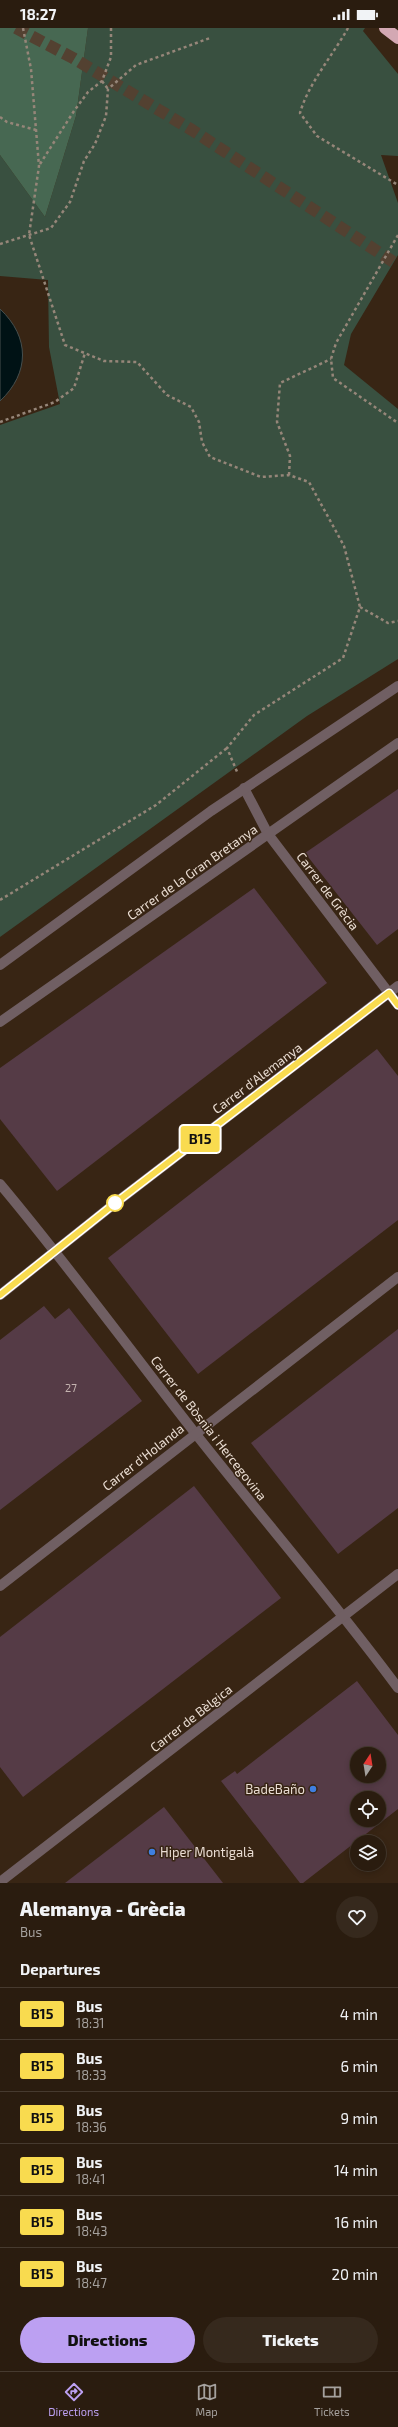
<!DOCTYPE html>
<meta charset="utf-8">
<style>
body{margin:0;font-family:"Exo 2",sans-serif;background:#36291d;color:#f1f3f6;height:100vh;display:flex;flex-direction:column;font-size:15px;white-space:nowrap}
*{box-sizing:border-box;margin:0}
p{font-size:13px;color:#a5a19e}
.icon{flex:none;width:22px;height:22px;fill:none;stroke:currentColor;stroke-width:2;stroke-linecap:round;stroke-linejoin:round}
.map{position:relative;height:1855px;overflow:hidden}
.sheet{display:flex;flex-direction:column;background:#2a1c0f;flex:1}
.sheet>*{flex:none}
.badge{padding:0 8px;border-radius:3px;font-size:14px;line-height:26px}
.needle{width:26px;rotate:12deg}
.buttons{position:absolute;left:350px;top:1719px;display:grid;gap:8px}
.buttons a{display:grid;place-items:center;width:36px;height:36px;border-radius:50%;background:#2a1c0f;box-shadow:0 2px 6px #0003,0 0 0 1px #463a2f;font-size:20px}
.map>.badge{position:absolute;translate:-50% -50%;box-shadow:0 0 0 2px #fff}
h2{padding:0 20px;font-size:15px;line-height:36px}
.round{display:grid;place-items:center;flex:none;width:42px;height:42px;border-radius:21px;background:#36291d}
.summary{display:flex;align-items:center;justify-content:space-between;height:68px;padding:0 20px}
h1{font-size:19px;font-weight:800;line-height:30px}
.cta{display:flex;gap:8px;margin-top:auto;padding:8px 20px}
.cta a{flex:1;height:46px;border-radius:24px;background:#bca0f2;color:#111;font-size:16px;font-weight:800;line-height:46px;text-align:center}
.cta a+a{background:#36291d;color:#f1f3f6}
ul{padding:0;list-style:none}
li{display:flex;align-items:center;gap:12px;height:52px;padding:0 20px;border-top:1px solid #463a2f}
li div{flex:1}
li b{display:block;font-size:15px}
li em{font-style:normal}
li .badge{min-width:44px;font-weight:700;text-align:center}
.status{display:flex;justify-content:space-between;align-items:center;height:28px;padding:0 20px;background:#2a1c0f;direction:ltr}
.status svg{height:11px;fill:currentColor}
.tab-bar{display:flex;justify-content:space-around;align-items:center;height:56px;border-top:1px solid #463a2f;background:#2a1c0f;font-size:11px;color:#a5a19e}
.tab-bar a{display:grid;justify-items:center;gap:2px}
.tab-bar .current{color:#bca0f2}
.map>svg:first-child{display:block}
.green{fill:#395040}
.forest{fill:#476852}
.water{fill:#001215;stroke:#464f4e}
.building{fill:#553b46;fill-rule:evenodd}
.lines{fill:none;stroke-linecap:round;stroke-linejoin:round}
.highway-tunnel{stroke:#534131;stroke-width:12;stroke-dasharray:12 6;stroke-linecap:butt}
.path{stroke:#968679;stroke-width:2.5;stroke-dasharray:3 3;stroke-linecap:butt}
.minor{stroke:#705f63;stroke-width:10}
.highway{stroke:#d3a8b3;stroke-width:12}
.line-casing{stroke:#fff;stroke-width:9}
.line{stroke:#f9db4f;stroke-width:6}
.stop-dot{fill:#fff;stroke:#f9db4f;stroke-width:2}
.shop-dot{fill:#3f7fe0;stroke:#382514;stroke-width:1.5}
.labels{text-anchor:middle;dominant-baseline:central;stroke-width:3;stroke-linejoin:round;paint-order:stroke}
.number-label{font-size:11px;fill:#c5b4b0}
.street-label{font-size:13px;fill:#eaddd3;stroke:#382514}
.poi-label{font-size:13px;fill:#eaddd3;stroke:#382514;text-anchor:end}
</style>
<div class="status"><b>18:27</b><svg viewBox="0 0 49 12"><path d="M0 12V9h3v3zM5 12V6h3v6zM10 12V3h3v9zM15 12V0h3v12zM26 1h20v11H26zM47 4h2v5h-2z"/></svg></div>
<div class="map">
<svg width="398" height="1855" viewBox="0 0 398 1855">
<rect width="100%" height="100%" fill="#382514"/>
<!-- green -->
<polygon class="green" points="88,0 365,0 363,3 398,46 398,128 381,127 398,175 398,227 351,306 344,337 398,381 398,631 307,688 0,909 0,397 60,376 49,319 48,252 0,248 0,127 45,189 76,88"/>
<!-- forest -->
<polygon class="forest" points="0,0 88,0 76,88 45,189 0,127"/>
<!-- water -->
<path class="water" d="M0,281C30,309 30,345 0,373Z"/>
<!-- building -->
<g class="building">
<polygon points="398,761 398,901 377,917 305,825"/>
<polygon points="254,860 327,955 57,1163 0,1091 0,1040"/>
<polygon points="377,1021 398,1048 398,1192 198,1346 108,1230"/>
<polygon points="44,1278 55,1291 69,1280 142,1373 0,1482 0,1312"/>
<polygon points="398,1301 398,1480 338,1526 251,1415"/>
<polygon points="194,1458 281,1570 23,1769 0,1739 0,1609"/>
<path d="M357,1653L398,1707V1781L303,1855H300L221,1753L235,1743L237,1746ZM357,1726H379V1748H357ZM357,1770H379V1792H357Z"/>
<polygon points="164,1779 223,1855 65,1855"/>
</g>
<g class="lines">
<!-- highway-tunnel -->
<polyline class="highway-tunnel" points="16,0 73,30 192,102 398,237"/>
<!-- path -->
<g class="path">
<polyline points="23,0 31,41 39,138 29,207 65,317 104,333 137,334 167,367 191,379 199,394 202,414 210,429 261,449 289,447 309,454 344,518 360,579 343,630 254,687 227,720 238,746"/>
<path d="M348,0C333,27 308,56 300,85L317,108L398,157"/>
<polyline points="102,53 108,61"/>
<polyline points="0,89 7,94 36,102"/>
<polyline points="40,136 74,83 88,64 102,53 111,29 111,0"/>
<polyline points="398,207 336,315 331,331 333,350 398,395"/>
<polyline points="0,216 51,200 70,174 84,133 95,116 106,88 108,61 136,37 210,10"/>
<polyline points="0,394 55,374 74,360 85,325"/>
<polyline points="289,447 290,428 277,394 280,355 331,331"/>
<polyline points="360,579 388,595 398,593"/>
<polyline points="0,872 156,777 227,720"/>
</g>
<!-- minor -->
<g class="minor">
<polyline points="244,760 268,806 398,977"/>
<polyline points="0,937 211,783 398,658"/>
<polyline points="0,994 398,715"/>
<path d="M0,1156C68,1237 130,1322 195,1405C262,1490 333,1572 398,1660"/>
<polyline points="0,1267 114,1176 398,958"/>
<polyline points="0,1558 398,1249"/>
<polyline points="0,1854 398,1546"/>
</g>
<!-- highway -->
<polyline class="highway" points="385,0 398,10"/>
</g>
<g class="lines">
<!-- line casing -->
<g class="line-casing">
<polyline id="line" points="0,1267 114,1176 389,965 398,977"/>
</g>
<!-- line -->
<use href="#line" class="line"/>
</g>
<!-- markers -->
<circle class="stop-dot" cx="115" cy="1175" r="8"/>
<g class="shop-dot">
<circle cx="313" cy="1761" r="4"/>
<circle cx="152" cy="1824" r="4"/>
</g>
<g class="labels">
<!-- number labels -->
<g class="number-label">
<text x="71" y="1359">27</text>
</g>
<!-- street labels -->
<g class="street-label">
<text transform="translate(192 844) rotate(-35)">Carrer de la Gran Bretanya</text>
<text transform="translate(328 863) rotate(53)">Carrer de Grècia</text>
<text transform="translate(257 1050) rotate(-37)">Carrer d'Alemanya</text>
<text transform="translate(209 1400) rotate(52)">Carrer de Bòsnia i Hercegovina</text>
<text transform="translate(143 1429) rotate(-38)">Carrer d'Holanda</text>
<text transform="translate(191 1690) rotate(-38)">Carrer de Bèlgica</text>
</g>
<!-- poi labels -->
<g class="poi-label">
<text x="305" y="1761">BadeBaño</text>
<text x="160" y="1824" text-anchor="start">Hiper Montigalà</text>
</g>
</g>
</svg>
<div class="buttons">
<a><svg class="needle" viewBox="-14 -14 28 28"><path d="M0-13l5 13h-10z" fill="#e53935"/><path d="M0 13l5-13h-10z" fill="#a5a19e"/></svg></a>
<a><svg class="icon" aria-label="locate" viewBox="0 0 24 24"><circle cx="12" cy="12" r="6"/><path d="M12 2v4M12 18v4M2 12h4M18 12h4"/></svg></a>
<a><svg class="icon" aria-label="layers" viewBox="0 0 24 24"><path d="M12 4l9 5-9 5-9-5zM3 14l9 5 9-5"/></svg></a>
</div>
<b class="badge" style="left:200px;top:1111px;background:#f9db4f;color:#111">B15</b>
</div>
<section class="sheet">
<div class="summary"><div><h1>Alemanya - Grècia</h1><p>Bus</p></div><a class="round"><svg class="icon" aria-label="heart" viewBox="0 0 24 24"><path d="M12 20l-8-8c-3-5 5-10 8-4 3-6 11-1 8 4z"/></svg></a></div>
<h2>Departures</h2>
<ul>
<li><span class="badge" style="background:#f9db4f;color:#111">B15</span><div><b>Bus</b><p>18:31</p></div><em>4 min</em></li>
<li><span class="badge" style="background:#f9db4f;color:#111">B15</span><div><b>Bus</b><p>18:33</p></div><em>6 min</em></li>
<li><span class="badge" style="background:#f9db4f;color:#111">B15</span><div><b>Bus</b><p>18:36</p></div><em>9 min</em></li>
<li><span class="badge" style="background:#f9db4f;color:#111">B15</span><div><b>Bus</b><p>18:41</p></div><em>14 min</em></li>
<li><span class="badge" style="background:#f9db4f;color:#111">B15</span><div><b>Bus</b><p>18:43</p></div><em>16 min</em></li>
<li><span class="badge" style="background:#f9db4f;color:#111">B15</span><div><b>Bus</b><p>18:47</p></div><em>20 min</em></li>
</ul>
<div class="cta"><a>Directions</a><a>Tickets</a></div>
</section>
<nav class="tab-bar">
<a class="current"><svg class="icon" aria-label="directions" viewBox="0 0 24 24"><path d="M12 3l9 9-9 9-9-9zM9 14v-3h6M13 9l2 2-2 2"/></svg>Directions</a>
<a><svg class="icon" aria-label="map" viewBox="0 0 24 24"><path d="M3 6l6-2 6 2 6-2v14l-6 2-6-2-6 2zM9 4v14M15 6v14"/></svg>Map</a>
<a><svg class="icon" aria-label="tickets" viewBox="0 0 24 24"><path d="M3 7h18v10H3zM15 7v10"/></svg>Tickets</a>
</nav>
